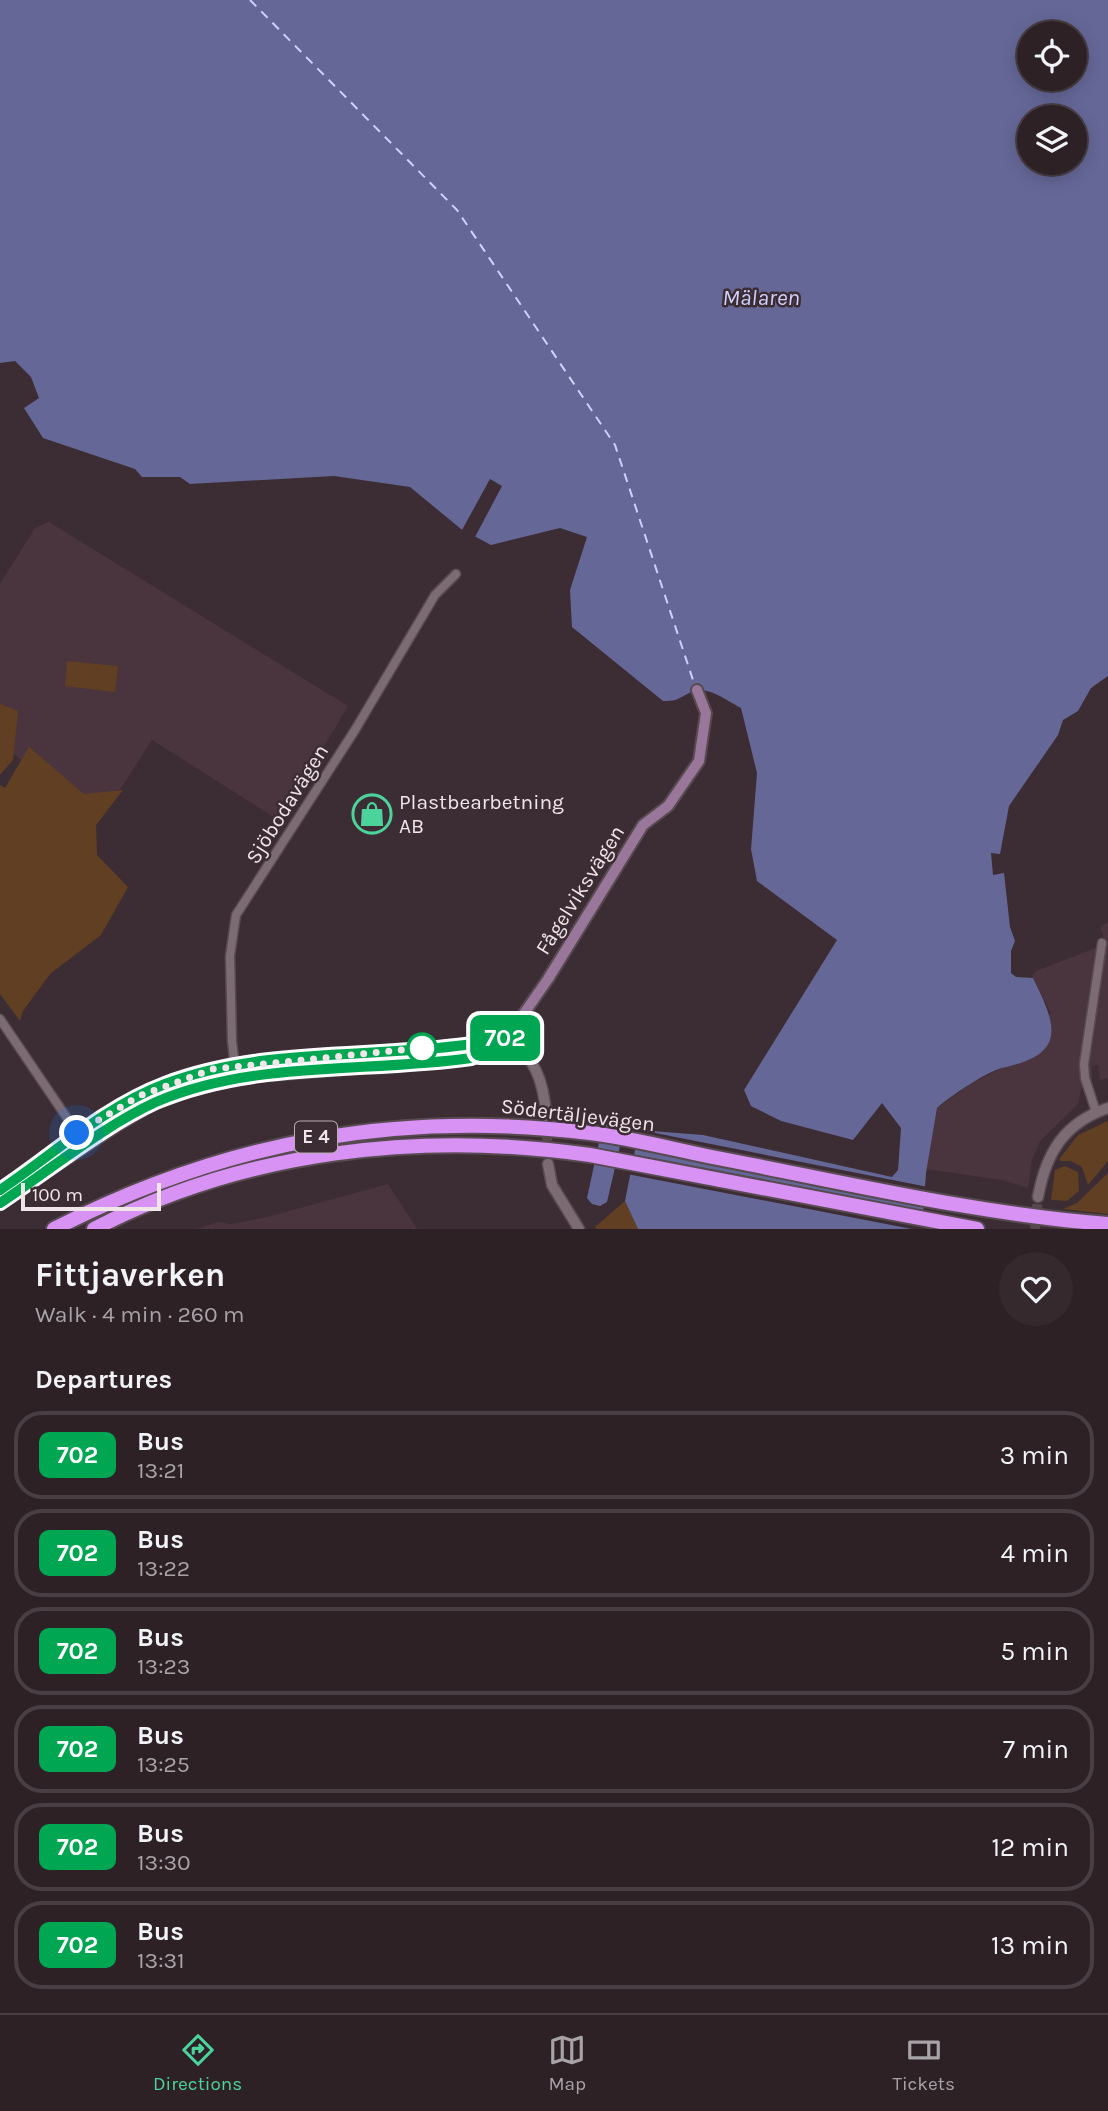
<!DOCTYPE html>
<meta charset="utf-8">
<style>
body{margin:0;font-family:Karla,sans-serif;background:#35292e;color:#f1f3f6;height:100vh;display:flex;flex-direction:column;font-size:26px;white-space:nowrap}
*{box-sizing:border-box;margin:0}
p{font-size:23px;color:#a7a3a7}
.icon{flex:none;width:38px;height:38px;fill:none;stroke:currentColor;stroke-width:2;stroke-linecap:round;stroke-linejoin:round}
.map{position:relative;height:1229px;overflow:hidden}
.drawer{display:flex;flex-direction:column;background:#2d2126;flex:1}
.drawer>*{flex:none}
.badge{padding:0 14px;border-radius:10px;font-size:24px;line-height:46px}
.fabs{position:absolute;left:1017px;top:21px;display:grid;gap:14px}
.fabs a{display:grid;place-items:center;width:70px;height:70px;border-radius:50%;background:#2d2126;box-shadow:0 4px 18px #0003,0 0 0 2px #483e43;font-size:35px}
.scale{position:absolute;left:21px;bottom:18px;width:140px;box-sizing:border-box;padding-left:7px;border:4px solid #f0e5e9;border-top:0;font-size:19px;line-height:24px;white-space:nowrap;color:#f0e5e9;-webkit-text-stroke:5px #3c2c33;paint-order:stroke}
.you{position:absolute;width:35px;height:35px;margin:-18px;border:5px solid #fff;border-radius:50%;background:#1a73e8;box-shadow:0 0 0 10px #1a73e833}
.map>.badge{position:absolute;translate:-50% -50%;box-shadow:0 0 0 4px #fff}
h2{padding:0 35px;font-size:26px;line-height:63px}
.round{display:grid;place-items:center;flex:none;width:74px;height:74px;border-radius:37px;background:#35292e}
.headline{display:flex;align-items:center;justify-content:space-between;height:119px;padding:0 35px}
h1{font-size:33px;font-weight:700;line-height:52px}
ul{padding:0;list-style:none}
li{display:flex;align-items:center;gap:21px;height:88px;margin:0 14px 10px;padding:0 21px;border:4px solid #483e43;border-radius:28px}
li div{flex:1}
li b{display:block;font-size:26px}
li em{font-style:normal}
li .badge{min-width:77px;font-weight:700;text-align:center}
.dock{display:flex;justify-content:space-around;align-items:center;height:98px;border-top:2px solid #483e43;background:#2d2126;font-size:19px;color:#a7a3a7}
.dock a{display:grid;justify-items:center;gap:4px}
.dock .on{color:#4cd39b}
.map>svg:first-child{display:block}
.built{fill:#4a353e}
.green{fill:#613f23}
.water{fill:#656797;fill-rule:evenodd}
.pier{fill:#3c2c33}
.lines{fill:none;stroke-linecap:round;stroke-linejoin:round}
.ferry{stroke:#ced1fe;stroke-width:2;stroke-dasharray:9 7;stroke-linecap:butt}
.tertiary-tunnel{stroke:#57484e;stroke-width:10;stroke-dasharray:10 5;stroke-linecap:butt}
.minor-casing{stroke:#584a51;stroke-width:11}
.tertiary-casing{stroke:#584a51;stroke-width:13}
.secondary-casing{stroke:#584a51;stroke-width:14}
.motorway-casing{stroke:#584a51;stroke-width:18}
.minor{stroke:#7d6b73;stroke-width:8}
.tertiary{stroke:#7d6b73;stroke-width:10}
.secondary{stroke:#98779a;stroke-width:10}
.motorway{stroke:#d892f4;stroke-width:14}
.line-casing{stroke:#fff;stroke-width:16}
.line{stroke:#00a651;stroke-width:10}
.walk{stroke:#f0e5e9;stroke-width:7;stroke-dasharray:0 12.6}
.stop-dot{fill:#fff;stroke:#00a651;stroke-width:3.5}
.labels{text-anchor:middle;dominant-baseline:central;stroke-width:5;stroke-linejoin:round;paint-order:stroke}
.shield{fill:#3c2c33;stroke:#baaeb2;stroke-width:2}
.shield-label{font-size:19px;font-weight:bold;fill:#f0e5e9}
.poi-label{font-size:21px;fill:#f0e5e9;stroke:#3c2c33;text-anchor:start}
.street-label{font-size:21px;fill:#f0e5e9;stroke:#3c2c33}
.water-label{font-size:23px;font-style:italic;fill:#ced1fe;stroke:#3c2c33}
</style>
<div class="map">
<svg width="1108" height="1229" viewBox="0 0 1108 1229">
<rect width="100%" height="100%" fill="#3c2c33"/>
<!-- built -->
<g class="built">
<polygon points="49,522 348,706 280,821 152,740 101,819 0,744 0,584 35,528"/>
<polygon points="1108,922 1108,1078 1100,1080 1098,1065 1092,1066 1092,1084 1081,1089 1078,1104 1040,1141 1032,1160 1028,1188 1002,1180 926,1169 937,1108 972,1083 1002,1068 1051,1013 1032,976 1036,971 1106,944 1100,927"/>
<polygon points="388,1184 417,1229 197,1229 218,1222 231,1224 267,1217"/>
</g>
<!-- green -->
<g class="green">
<polygon points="67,661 118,666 115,692 65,686"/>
<polygon points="0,704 18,711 13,760 0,775"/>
<polygon points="29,747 84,794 123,790 96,825 97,855 128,887 101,935 50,974 23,1011 20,1021 0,994 0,785 5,788"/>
<polygon points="1108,1121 1108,1161 1088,1185 1082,1167 1071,1161 1060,1161 1060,1158 1078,1135"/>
<polygon points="1065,1166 1078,1172 1079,1191 1067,1201 1051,1200 1055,1170"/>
<polygon points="1108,1173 1108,1214 1063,1209 1077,1203"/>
<polygon points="625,1201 638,1229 597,1229 595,1227"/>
</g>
<!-- water -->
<g class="water">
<path d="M0,0H1108V676L1091,688L1078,711L1063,720L1058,735L1009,806L1000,854L991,853L993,875L1004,873L1010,927L1015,941L1011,951V973L1016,977L1033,978C1058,1028 1066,1054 1002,1068C986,1072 949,1097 937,1108L926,1173L922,1229H638L625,1201L639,1130L703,1135L892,1177L898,1170L901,1128L882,1103L853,1140L781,1121L751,1106L744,1090L837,940L757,881L751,849L757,773L741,708C729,702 708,686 694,691C681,696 678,702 663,701L572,627L570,590L587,537L560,528L491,545L461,529L410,487L334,476L190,484L180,477H142L135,469L43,438L24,408L39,398L31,377L15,361L0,363ZM1029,33H1074V79H1029ZM1029,117H1074V163H1029Z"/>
<polygon points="603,1124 624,1129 607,1202 600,1206 592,1204 587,1198"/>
</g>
<!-- pier -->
<g class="pier">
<polygon points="490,479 502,486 475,537 462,530"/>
<polygon points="635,1129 928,1187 927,1207 632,1149"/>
<polygon points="631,1154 927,1211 926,1229 912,1229 627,1174"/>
</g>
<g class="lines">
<!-- ferry -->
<polyline class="ferry" points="250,0 457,210 615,445 695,686"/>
<!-- tertiary-tunnel -->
<g class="tertiary-tunnel">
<polyline points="546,1116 548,1156"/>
<polyline points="1035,1229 1038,1197"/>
</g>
<!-- minor casing -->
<g class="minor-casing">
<g id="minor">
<polyline points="0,1019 86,1146"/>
<polyline points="236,1078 232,1041 230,956 236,915 355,730 435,595 456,574"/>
<polyline points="1096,1112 1085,1078 1084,1064 1102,943"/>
</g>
</g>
<!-- tertiary casing -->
<g class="tertiary-casing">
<g id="tertiary">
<path d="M507,1036C535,1058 544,1081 546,1116"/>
<polyline points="548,1164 552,1185 579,1229"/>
<path d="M1038,1197C1046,1153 1064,1123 1108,1108"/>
</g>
</g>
<!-- secondary casing -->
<g class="secondary-casing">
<g id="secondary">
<path d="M0,1190C54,1154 104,1107 165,1084C260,1048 367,1058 465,1045C479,1043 493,1038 507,1036"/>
<polyline points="0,1203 118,1125 155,1103 193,1090 236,1078 455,1060 491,1050 516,1025 548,979 643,825 668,806 699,761 706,713 697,690"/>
</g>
</g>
<!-- motorway casing -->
<g class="motorway-casing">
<g id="motorway">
<path d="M54,1229C226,1141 398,1110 590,1133C631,1138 672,1149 712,1157C843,1182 975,1214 1108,1224"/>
<path d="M94,1229C246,1150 422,1131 590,1155L977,1229"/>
</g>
</g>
<!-- minor -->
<use href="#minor" class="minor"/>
<!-- tertiary -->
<use href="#tertiary" class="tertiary"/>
<!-- secondary -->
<use href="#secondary" class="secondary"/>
<!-- motorway -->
<use href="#motorway" class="motorway"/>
</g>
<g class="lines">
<!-- line casing -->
<g class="line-casing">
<path id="line" d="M0,1190C54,1154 104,1107 165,1084C259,1048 367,1058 465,1045C479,1043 493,1038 507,1036L491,1050L471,1058C367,1073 254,1060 156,1102C105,1125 47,1172 0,1203"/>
</g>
<!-- line -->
<use href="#line" class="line"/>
<!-- walk -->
<polyline class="walk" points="77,1133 139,1096 213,1069 422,1048"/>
</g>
<!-- icons -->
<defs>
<g id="shop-ring" transform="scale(2.0125)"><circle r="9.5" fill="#3c2c33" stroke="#4cd39b" stroke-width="1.5"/><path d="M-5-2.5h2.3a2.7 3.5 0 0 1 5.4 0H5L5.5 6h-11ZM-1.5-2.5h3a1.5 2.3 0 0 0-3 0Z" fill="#4cd39b"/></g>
</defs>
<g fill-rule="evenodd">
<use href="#shop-ring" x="372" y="814"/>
</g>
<!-- markers -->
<circle class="stop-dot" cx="422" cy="1048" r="14"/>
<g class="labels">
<!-- shield labels -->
<rect class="shield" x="295" y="1121.5" width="42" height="31" rx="5"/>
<g class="shield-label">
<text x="316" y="1137">E 4</text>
</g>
<!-- poi labels -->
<g class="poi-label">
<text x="399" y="802">Plastbearbetning<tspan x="399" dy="24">AB</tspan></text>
</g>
<!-- street labels -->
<g class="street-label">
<text transform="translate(287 804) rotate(-58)">Sjöbodavägen</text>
<text transform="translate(580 890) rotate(-58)">Fågelviksvägen</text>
<text transform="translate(578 1115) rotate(7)">Södertäljevägen</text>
</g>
<!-- water labels -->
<g class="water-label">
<text x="761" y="297">Mälaren</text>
</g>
</g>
</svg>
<div class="fabs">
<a><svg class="icon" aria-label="locate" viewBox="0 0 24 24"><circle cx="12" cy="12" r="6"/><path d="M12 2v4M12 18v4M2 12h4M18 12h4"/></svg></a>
<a><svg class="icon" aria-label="layers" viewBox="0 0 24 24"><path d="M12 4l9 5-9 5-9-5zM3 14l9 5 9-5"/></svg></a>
</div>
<div class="scale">100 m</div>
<div class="you" style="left:77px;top:1133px"></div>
<b class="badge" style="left:505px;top:1038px;background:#00a651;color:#fff">702</b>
</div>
<section class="drawer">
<div class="headline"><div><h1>Fittjaverken</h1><p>Walk · 4 min · 260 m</p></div><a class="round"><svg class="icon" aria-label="heart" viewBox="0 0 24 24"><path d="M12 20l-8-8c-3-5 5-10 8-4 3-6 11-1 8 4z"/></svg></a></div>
<h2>Departures</h2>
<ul>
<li><span class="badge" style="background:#00a651;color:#fff">702</span><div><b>Bus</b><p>13:21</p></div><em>3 min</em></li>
<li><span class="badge" style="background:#00a651;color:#fff">702</span><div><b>Bus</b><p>13:22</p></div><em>4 min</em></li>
<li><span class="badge" style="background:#00a651;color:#fff">702</span><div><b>Bus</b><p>13:23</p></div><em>5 min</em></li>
<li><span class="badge" style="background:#00a651;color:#fff">702</span><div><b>Bus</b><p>13:25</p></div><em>7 min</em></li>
<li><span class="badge" style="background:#00a651;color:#fff">702</span><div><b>Bus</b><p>13:30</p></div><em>12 min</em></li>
<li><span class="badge" style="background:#00a651;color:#fff">702</span><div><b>Bus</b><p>13:31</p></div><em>13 min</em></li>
</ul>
</section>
<nav class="dock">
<a class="on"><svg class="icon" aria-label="directions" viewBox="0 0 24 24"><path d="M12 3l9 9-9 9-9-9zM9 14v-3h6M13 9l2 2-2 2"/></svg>Directions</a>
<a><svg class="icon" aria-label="map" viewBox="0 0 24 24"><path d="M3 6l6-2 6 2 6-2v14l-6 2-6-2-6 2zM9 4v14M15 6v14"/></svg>Map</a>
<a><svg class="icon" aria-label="tickets" viewBox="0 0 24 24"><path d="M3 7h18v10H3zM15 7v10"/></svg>Tickets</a>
</nav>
